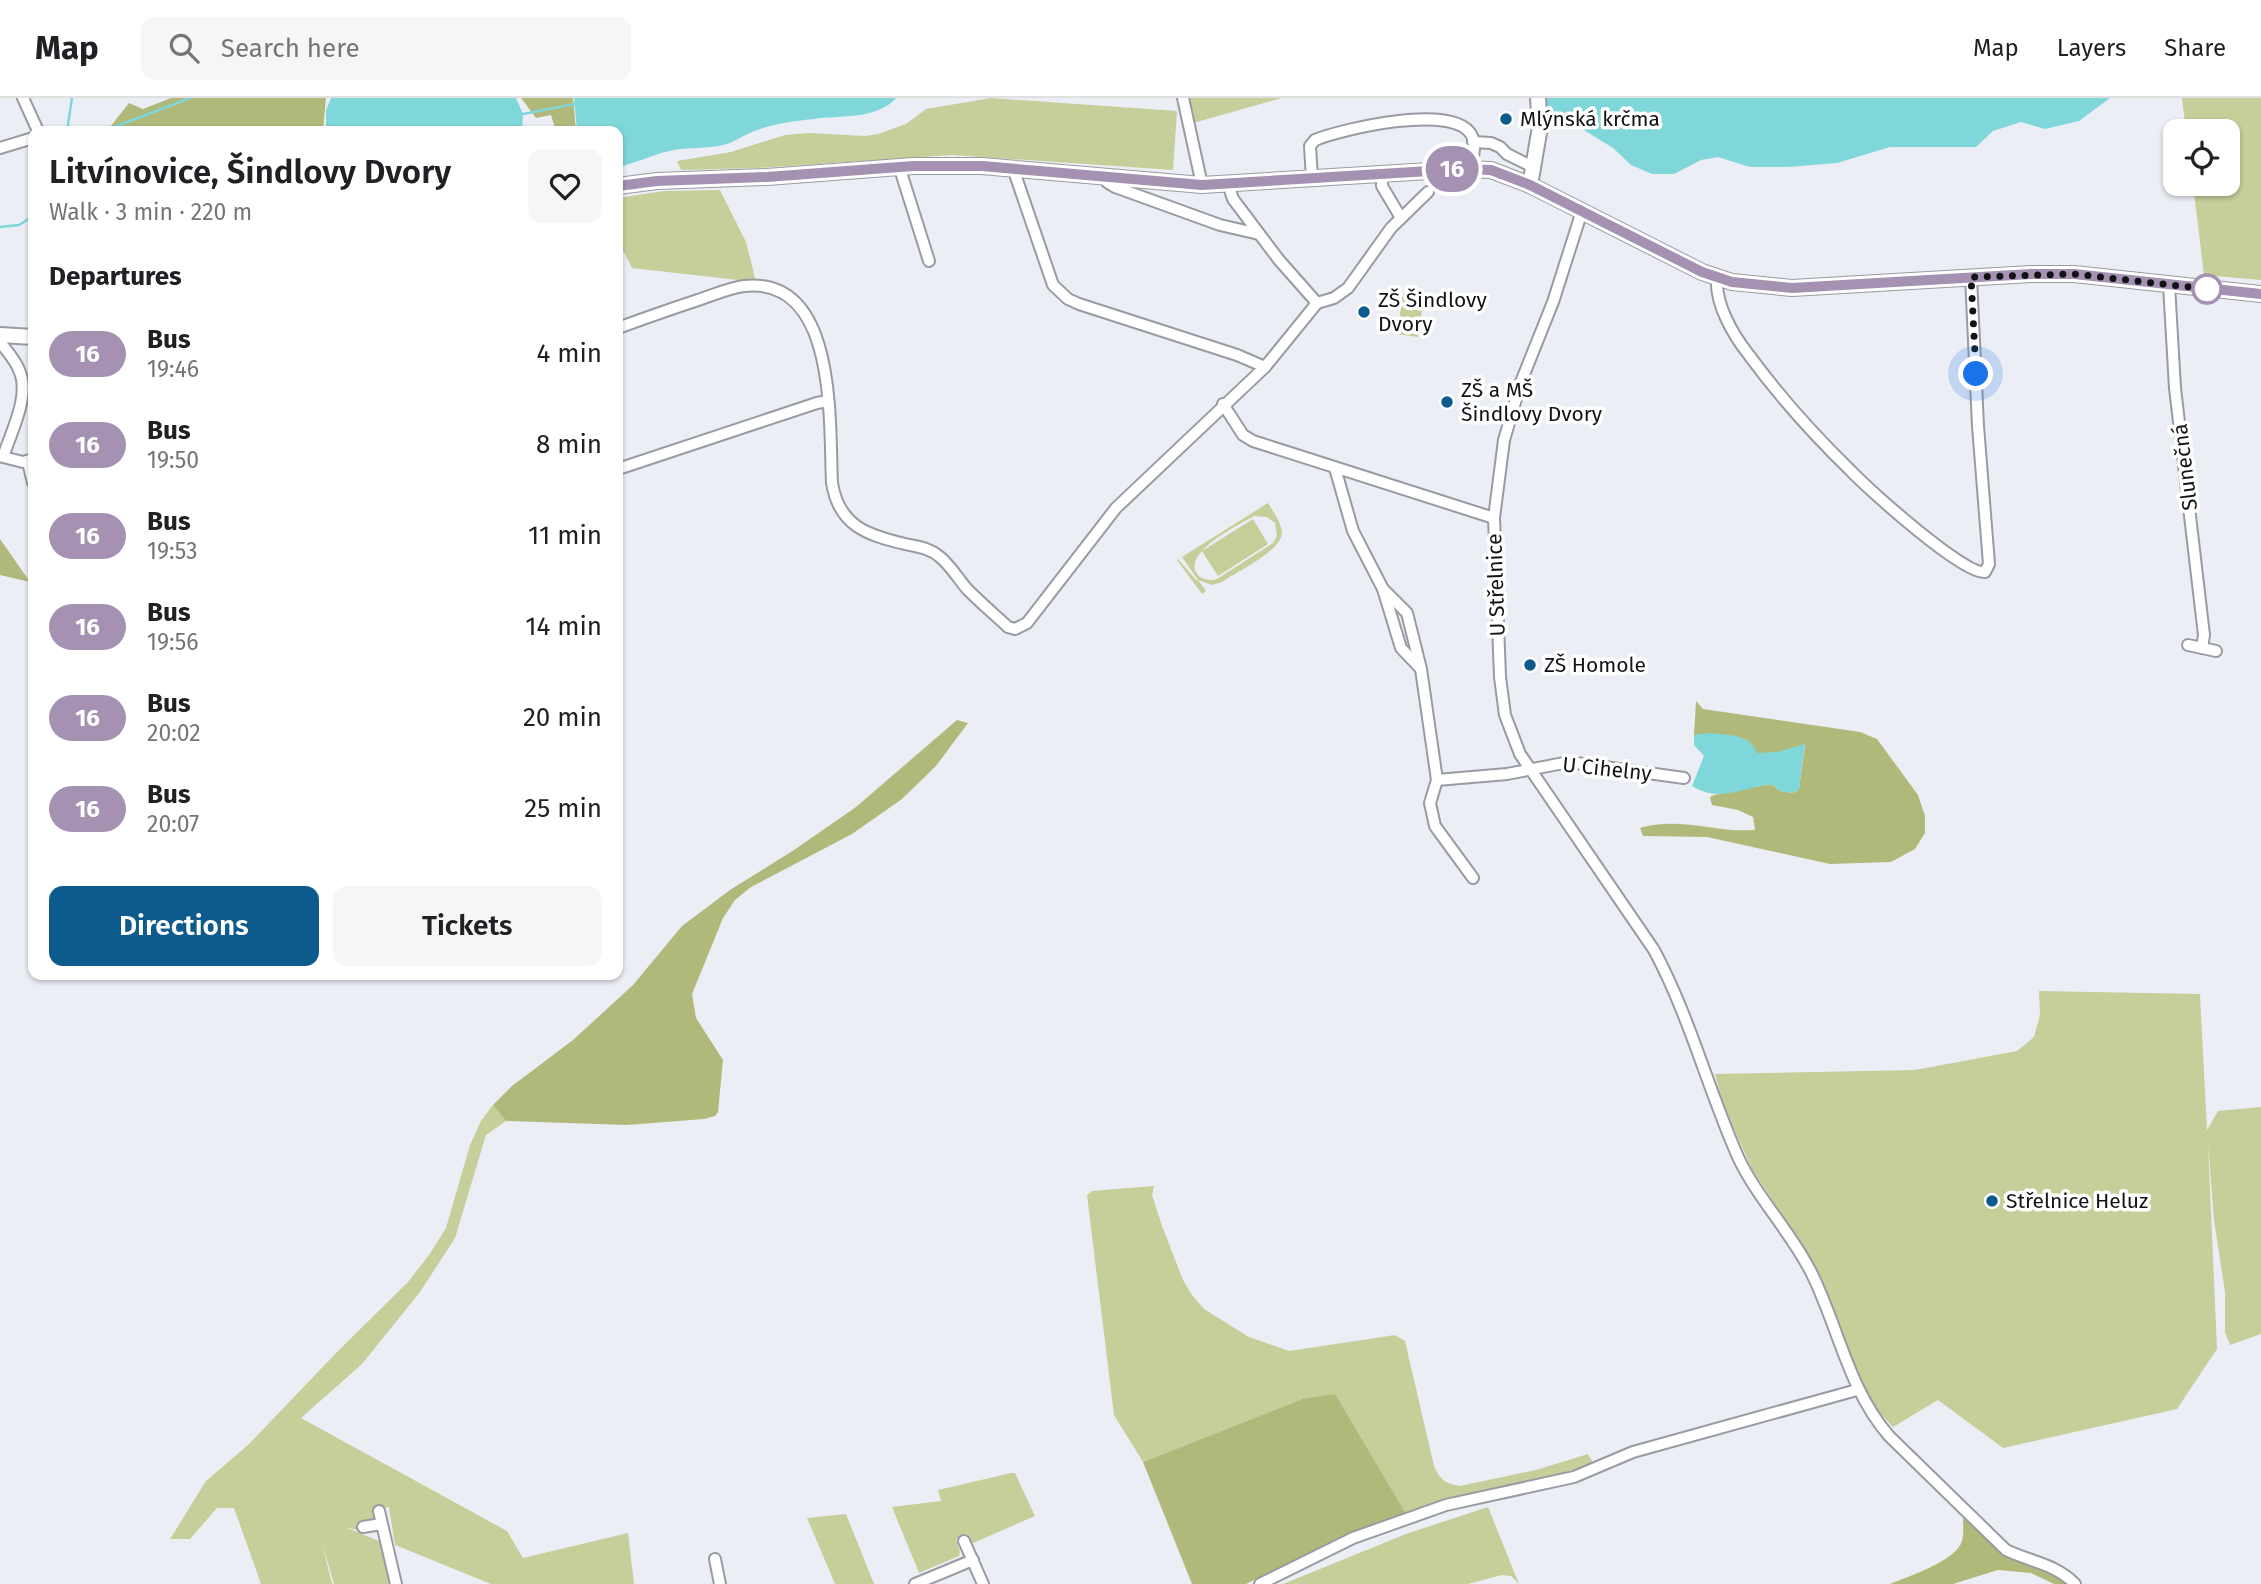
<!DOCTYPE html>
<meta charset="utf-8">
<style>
body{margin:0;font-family:"Fira Sans",sans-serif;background:#f6f6f6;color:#202124;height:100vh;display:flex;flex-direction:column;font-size:26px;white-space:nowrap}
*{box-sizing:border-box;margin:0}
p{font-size:23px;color:#757577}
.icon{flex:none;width:38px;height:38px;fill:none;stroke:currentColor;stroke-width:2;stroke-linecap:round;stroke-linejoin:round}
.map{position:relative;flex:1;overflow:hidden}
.sheet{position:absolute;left:28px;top:28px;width:595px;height:854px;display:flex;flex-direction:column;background:#fff;border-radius:14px;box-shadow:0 2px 5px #0004}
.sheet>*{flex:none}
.badge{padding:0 14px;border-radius:23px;font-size:24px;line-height:46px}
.tools{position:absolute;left:2163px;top:21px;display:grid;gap:14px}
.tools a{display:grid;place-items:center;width:77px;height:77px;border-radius:14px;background:#fff;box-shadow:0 2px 5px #0004;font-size:35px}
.you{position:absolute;width:35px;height:35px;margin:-18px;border:5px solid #fff;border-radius:50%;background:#1a73e8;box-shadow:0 0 0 10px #1a73e833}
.map>.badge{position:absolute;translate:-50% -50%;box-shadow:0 0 0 4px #fff}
h2{padding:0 21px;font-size:26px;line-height:63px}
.round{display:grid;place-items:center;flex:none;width:74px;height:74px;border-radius:14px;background:#f6f6f6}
.head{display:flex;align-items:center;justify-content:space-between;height:119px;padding:0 21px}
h1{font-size:33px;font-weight:600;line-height:52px}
.button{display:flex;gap:14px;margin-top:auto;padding:14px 21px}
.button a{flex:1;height:80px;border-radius:14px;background:#0d5a8d;color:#fff;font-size:28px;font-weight:600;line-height:80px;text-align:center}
.button a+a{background:#f6f6f6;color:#202124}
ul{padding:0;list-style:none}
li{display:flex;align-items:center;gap:21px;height:91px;padding:0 21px}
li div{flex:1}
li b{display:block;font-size:26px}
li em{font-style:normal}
li .badge{min-width:77px;font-weight:700;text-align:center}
header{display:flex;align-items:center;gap:42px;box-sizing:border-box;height:98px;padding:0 35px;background:#fff;border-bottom:2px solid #e0e0e0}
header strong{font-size:33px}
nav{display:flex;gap:38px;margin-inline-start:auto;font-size:24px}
.search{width:490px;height:63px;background:#f6f6f6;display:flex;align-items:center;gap:18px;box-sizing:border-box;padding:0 24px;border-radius:14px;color:#757577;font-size:26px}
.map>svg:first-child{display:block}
.green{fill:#c6ce9a;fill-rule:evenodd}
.forest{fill:#b1b97a}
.water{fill:#7fd7d9}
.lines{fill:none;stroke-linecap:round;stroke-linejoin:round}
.stream{stroke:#7fd7d9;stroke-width:2.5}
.street-casing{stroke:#999ba2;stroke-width:14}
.secondary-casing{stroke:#999ba2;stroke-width:18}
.street{stroke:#fff;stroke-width:10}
.secondary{stroke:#fff;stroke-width:14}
.line-casing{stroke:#fff;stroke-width:16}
.line{stroke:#a591b1;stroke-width:10}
.walk{stroke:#121316;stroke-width:7;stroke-dasharray:0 12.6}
.poi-dot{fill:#0d5a8d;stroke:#fff;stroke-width:2.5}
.stop-dot{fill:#fff;stroke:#a591b1;stroke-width:3.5}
.labels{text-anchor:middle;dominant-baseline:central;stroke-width:7;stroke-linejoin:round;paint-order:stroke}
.poi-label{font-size:21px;fill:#121316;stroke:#fff;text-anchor:start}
.street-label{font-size:21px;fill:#121316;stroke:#fff}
</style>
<header>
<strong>Map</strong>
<div class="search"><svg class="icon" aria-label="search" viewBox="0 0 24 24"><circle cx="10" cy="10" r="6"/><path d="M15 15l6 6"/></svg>Search here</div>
<nav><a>Map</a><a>Layers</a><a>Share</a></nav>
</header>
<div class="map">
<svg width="2261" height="1486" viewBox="0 0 2261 1486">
<rect width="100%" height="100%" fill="#eceef5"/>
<!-- green -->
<g class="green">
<polygon points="991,0 1177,13 1173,72 952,57 758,70 681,72 677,63 731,54 785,37 809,35 865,38 878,36 906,26 926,11"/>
<polygon points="1187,0 1282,0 1193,25"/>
<polygon points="2182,0 2261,0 2261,182 2204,177 2193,86 2228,86 2228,33 2186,33"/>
<polygon points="720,92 746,144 756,184 632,170 618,142 618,100 664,93"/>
<polygon points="1403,196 1424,199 1418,239 1397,236"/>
<path d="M1268,405C1273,413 1282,426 1282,435C1281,453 1237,474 1222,484L1212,487L1198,482L1206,493L1202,496L1177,462L1178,461L1197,483L1198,482L1182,459ZM1254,418L1267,419L1275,425L1277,438L1273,445L1217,481C1210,483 1202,482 1197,476C1182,454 1239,427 1254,418Z"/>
<polygon points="1253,421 1268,446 1218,478 1202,453"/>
<polygon points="2039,893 2200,896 2207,1032 2218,1013 2261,1009 2261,1236 2230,1247 2225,1234 2225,1194 2214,1122 2208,1045 2217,1251 2177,1311 2003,1350 1938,1302 1893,1329 1873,1307 1857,1276 1820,1183 1794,1135 1752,1071 1723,1007 1715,976 1915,972 2017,953 2034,939 2040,917"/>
<polygon points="493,1007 506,1023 486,1037 455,1140 420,1194 362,1266 301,1320 507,1433 523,1460 628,1435 634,1486 491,1486 395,1447 389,1409 378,1411 375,1420 362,1424 365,1434 345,1429 379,1443 390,1486 334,1486 322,1445 332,1486 261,1486 234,1410 217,1410 190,1441 170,1441 206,1383 248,1347 339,1252 408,1184 429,1157 446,1130 470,1047 481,1023"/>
<path d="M1154,1088L1152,1097L1162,1128L1183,1182L1192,1197L1204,1211L1249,1239L1289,1253L1395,1237L1405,1243L1434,1368C1440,1381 1445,1386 1460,1388L1536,1372L1588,1356L1593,1365C1532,1388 1467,1393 1406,1416L1302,1301L1143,1364L1114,1317L1087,1097L1092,1093Z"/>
<polygon points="1011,1375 1015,1375 1035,1418 973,1445 967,1436 961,1436 962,1438 956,1441 960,1454 959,1458 919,1475 892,1409 941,1403 938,1392"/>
<polygon points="1488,1409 1519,1486 1511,1478 1502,1477 1468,1486 1283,1486 1406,1436"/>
<polygon points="846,1416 874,1486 835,1486 807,1420"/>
</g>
<!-- forest -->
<g class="forest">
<polygon points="171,0 326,0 323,33 107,33 129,5 143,11"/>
<polygon points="521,0 573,0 576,33 556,33 551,17 536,20"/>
<polygon points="0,441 30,484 0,477"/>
<path d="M1696,603L1703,611L1860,634L1877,641L1918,697L1925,718V735L1915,751L1891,764L1830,766L1707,739L1643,738L1640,730C1679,718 1715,735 1755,732L1753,719L1738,712L1712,707L1710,699L1714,697L1771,686L1780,693L1793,695L1799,691L1805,647C1790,651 1772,658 1756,655C1733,651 1718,633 1694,637Z"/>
<polygon points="957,622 968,625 936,668 902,701 852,736 751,789 735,802 723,820 692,896 696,920 723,962 718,1014 715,1018 704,1021 627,1027 506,1023 493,1007 512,988 573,942 633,887 682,828 730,792 794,752 856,709"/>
<polygon points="1335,1296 1406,1416 1340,1439 1246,1486 1192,1486 1143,1364 1302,1301"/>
<path d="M1963,1420L2000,1453L2049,1472L2066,1486H2054L2031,1475L1998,1472L1953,1486H1890C1909,1478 1956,1463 1962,1443C1964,1436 1963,1427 1963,1420Z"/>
</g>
<!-- water -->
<g class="water">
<polygon points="331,0 516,0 523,16 522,33 326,33 326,12"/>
<path d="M574,0H896C879,20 845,18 821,20C798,23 773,25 752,34C742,38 733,45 723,47C706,51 691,49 674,52C656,55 637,65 618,69V33H577Z"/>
<polygon points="1546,0 2110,0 2079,23 2045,31 2021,24 1993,33 1976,49 1890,49 1837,65 1788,69 1750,69 1718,59 1701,62 1674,76 1652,76 1631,67 1613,50 1571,24 1548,19"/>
<path d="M1707,635C1725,637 1752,635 1757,655L1777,654L1805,646L1799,691L1793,695L1780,693L1771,686C1742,690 1719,705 1692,688L1704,658L1694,647V637Z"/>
</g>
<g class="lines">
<!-- stream -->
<g class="stream">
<polyline points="523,16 575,6"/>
<polyline points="67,33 72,0"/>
<polyline points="104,33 190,0"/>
<polyline points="0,129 19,127 33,118"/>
</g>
<!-- street casing -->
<g class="street-casing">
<g id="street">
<polyline points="23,0 38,33"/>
<polyline points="1183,0 1202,87"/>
<polyline points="1473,44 1491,45 1500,49 1507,56 1535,70"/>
<polyline points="0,50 33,40"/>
<polyline points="899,68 929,163"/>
<polyline points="1015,70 1016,79 1053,187 1068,201 1079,206 1237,257 1265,269"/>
<polyline points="1382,76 1382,88 1401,120"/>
<polyline points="1103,77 1107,84 1115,89 1220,127 1259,136"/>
<path d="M1312,81L1310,48L1315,42C1342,31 1456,4 1472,38C1477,48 1472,61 1470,71"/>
<polyline points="1228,86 1233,101 1279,162 1317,205"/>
<path d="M1582,113L1553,204L1521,284L1504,342L1494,420L1500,579L1505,617L1520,656L1654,852C1689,917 1708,991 1738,1059C1757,1100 1792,1135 1812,1176C1839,1231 1848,1290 1889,1338L2006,1452C2031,1464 2056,1466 2075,1486"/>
<path d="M1717,180C1715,206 1733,237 1749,257C1779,298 1815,338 1851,373C1869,392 1965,478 1985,474L1989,466L1978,328L1971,179"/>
<polyline points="2169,187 2175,290 2204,537 2202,550"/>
<path d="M618,230C645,220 671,211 698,202C713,197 729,190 744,188C838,178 829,324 832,385C839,428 867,437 905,446C918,449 930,450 940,459C951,468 959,482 968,492C981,505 995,517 1008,529L1015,531L1027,525L1116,410L1265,269L1317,205L1334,200L1348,190L1391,130L1428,94"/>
<path d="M0,243C6,253 15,261 19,272C31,297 11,334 3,359L23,364L33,361"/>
<polyline points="1223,306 1243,337 1253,343 1494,420"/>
<polyline points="28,364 33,385"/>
<polyline points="1335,370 1353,433 1383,491 1401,550 1421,571"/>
<polyline points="618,371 817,305 828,303"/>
<polyline points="1383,491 1407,515 1421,571 1437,682 1430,705 1435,728 1473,780"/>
<polyline points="2188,547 2216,553"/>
<polyline points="1437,682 1507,676 1569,664 1684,680"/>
<polyline points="379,1413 396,1486"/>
<polyline points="363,1429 381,1426"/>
<polyline points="964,1443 983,1486"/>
<polyline points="715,1461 720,1486"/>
<polyline points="915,1486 973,1462"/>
<polyline points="1260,1486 1353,1440 1446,1407 1574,1379 1633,1354 1857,1292"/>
</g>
</g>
<!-- secondary casing -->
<g class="secondary-casing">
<g id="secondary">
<polyline points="1530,87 1540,29 1538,0"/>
<polyline points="618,88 657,83 767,79 913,68 982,68 1202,87 1462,71 1491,72 1530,87 1702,174 1732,184 1792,190 2031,176 2074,176 2261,196"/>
<polyline points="0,237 33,239"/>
</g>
</g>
<!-- street -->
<use href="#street" class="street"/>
<!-- secondary -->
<use href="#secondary" class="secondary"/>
</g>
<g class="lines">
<!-- line casing -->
<g class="line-casing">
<polyline id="line" points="618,88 657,83 767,79 913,68 982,68 1202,87 1462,71 1491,72 1530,87 1702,174 1732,184 1792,190 2031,176 2074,176 2261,196"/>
</g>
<!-- line -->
<use href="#line" class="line"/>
<!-- walk -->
<polyline class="walk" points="1976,276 1971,179 2074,176 2207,191"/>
</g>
<!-- markers -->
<g class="poi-dot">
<circle cx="1506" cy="21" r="7"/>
<circle cx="1364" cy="214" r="7"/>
<circle cx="1447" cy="304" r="7"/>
<circle cx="1530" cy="567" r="7"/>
<circle cx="1992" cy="1103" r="7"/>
</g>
<circle class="stop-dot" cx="2207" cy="191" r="14"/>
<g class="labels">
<!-- poi labels -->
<g class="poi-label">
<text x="1520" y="21">Mlýnská krčma</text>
<text x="1378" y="202">ZŠ Šindlovy<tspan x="1378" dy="24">Dvory</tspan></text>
<text x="1461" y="292">ZŠ a MŠ<tspan x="1461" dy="24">Šindlovy Dvory</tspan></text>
<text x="1544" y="567">ZŠ Homole</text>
<text x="2006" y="1103">Střelnice Heluz</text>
</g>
<!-- street labels -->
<g class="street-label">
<text transform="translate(2185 369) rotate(-97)">Slunečná</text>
<text transform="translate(1496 487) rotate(-92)">U Střelnice</text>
<text transform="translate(1607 671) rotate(6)">U Cihelny</text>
</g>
</g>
</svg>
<div class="tools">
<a><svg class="icon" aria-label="locate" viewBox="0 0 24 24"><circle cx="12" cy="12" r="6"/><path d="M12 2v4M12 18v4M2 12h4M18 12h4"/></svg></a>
</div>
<div class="you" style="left:1976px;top:276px"></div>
<b class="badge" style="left:1452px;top:71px;background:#a591b1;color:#fff">16</b>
<section class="sheet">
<div class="head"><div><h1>Litvínovice, Šindlovy Dvory</h1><p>Walk · 3 min · 220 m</p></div><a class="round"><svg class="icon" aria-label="heart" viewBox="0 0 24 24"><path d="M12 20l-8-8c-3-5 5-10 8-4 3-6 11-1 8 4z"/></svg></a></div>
<h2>Departures</h2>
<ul>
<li><span class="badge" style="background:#a591b1;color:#fff">16</span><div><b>Bus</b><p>19:46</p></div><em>4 min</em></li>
<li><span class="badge" style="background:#a591b1;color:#fff">16</span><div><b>Bus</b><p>19:50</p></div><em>8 min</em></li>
<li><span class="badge" style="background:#a591b1;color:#fff">16</span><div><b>Bus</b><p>19:53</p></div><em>11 min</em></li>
<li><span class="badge" style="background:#a591b1;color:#fff">16</span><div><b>Bus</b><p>19:56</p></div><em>14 min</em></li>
<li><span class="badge" style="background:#a591b1;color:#fff">16</span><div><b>Bus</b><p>20:02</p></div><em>20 min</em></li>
<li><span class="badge" style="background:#a591b1;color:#fff">16</span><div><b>Bus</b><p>20:07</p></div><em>25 min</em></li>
</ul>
<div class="button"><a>Directions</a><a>Tickets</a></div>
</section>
</div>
